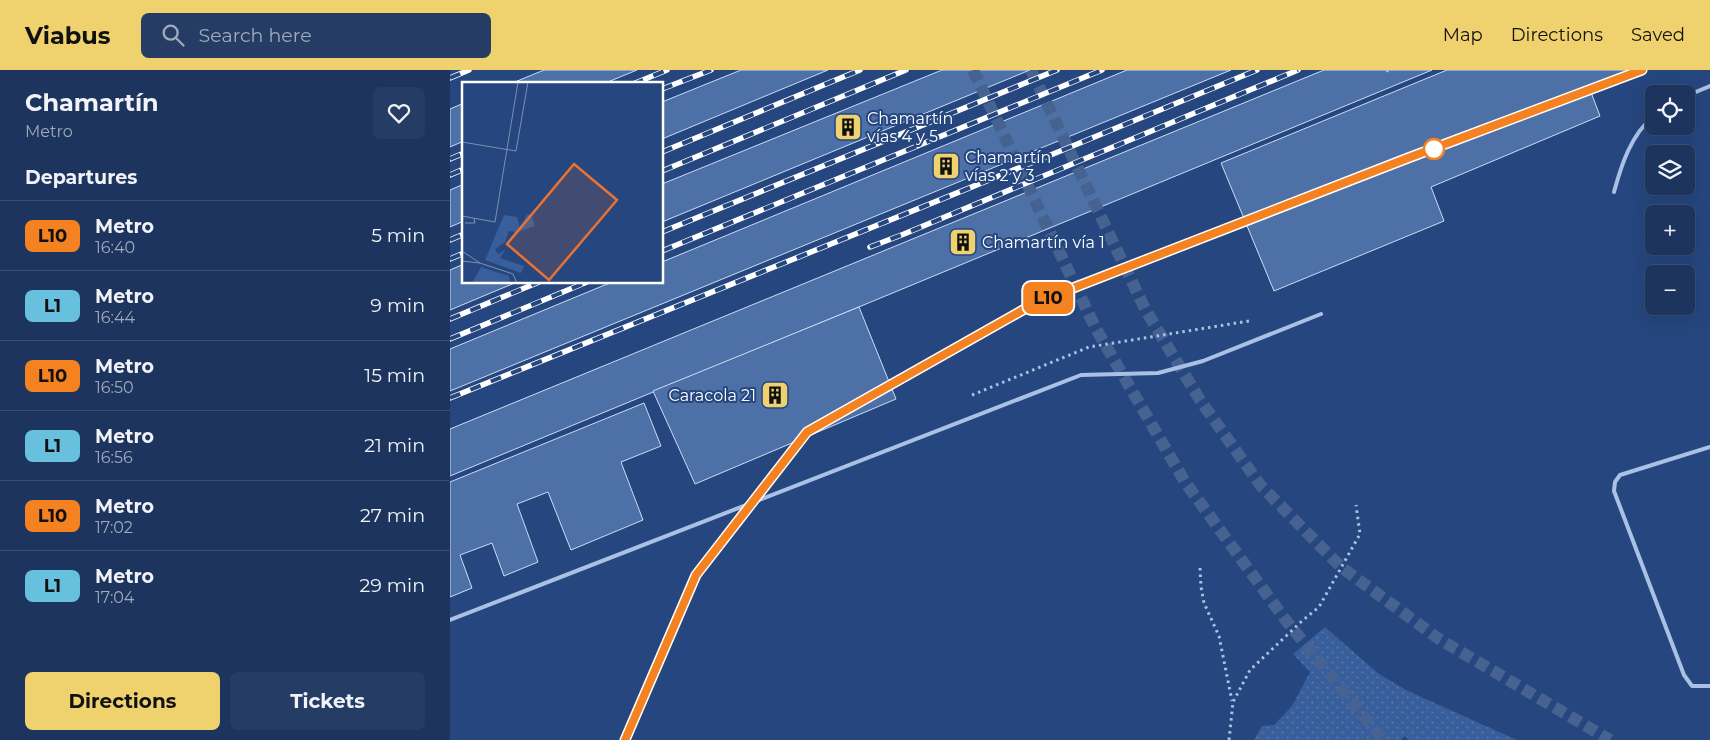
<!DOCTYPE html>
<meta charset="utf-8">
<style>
body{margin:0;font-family:Montserrat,sans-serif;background:#253c64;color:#f1f3f6;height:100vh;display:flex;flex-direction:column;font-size:19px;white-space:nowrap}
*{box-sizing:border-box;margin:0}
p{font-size:16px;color:#a0aabc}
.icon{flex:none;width:28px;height:28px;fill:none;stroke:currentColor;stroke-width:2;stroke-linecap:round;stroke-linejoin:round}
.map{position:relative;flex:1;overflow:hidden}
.sheet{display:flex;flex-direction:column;background:#1c345e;width:450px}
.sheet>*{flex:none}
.badge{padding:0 10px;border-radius:8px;font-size:18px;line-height:32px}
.fabs{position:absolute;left:1195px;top:15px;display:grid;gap:10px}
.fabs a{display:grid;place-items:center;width:50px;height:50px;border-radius:8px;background:#1c345e;box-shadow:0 5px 20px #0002,0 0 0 1px #3a4f73;font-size:25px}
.map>.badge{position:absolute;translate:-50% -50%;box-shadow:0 0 0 2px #fff}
h2{padding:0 25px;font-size:19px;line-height:45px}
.round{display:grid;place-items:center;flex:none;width:52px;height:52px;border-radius:8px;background:#253c64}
.head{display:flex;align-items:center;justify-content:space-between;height:85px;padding:0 25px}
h1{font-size:24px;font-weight:700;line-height:38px}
.cta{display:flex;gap:10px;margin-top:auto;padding:10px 25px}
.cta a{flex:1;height:58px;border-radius:8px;background:#efd26e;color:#111;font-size:20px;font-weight:700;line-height:58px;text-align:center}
.cta a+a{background:#253c64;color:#f1f3f6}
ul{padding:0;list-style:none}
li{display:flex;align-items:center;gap:15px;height:70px;padding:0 25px;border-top:1px solid #3a4f73}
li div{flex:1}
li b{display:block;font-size:19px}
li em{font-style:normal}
li .badge{min-width:55px;font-weight:700;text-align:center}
header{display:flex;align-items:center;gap:30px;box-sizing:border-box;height:70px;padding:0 25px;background:#efd26e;color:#111}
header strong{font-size:24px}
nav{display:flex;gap:28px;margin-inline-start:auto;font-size:18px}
.search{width:350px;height:45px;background:#253c64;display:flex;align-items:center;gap:12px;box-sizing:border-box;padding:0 18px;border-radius:8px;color:#a0aabc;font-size:19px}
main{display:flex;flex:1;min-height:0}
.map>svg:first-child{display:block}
.grass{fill:url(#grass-dots)}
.building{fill:#4d70a7;stroke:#cddcf4}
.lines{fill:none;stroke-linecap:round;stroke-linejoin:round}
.primary-tunnel{stroke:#466291;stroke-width:12;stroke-dasharray:12 6;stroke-linecap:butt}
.path{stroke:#aac1e5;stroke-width:3;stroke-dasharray:2.5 4;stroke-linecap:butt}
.service{stroke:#aac1e5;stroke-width:4}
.rail-casing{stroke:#fff;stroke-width:5.5}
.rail{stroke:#25467e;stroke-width:4;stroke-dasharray:11;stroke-linecap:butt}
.line-casing{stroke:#fff;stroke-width:11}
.line{stroke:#f58220;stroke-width:8}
.stop-dot{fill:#fff;stroke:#f58220;stroke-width:2.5}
.labels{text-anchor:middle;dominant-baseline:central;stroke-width:4;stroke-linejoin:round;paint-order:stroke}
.poi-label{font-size:16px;fill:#fff;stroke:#25467e;text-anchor:start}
.inset-road{fill:none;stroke:#7c90b2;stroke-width:1}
.view{fill:#eb7230;fill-opacity:0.15;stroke:#eb7230;stroke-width:2.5}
.inset-edge{fill:none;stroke:#fff;stroke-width:2.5}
</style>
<header>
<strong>Viabus</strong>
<div class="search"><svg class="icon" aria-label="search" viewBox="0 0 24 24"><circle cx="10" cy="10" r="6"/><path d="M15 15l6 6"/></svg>Search here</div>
<nav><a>Map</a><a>Directions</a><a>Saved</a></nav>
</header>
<main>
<section class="sheet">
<div class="head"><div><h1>Chamartín</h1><p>Metro</p></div><a class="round"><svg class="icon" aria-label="heart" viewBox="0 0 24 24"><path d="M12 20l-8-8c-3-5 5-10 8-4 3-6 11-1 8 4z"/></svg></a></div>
<h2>Departures</h2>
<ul>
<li><span class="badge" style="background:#f58220;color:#111">L10</span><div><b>Metro</b><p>16:40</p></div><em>5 min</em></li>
<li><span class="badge" style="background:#67c0dd;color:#111">L1</span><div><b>Metro</b><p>16:44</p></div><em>9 min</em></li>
<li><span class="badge" style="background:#f58220;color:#111">L10</span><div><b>Metro</b><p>16:50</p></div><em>15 min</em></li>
<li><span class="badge" style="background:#67c0dd;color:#111">L1</span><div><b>Metro</b><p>16:56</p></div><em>21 min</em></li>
<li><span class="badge" style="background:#f58220;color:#111">L10</span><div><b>Metro</b><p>17:02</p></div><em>27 min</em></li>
<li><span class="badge" style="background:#67c0dd;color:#111">L1</span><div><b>Metro</b><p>17:04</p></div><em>29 min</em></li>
</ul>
<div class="cta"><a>Directions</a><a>Tickets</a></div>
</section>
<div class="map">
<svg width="1260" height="670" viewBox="0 0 1260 670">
<defs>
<pattern id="grass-dots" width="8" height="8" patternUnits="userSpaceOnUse" patternTransform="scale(1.25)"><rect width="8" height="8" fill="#385e9b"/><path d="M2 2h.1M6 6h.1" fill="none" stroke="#5676aa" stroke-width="1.8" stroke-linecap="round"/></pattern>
</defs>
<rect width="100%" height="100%" fill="#25467e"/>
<!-- grass -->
<polygon class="grass" points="875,557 929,604 958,621 1067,670 959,670 955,666 951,670 804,670 812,656 824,655 842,636 860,602 843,584"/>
<!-- building -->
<g class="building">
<polygon points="94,0 187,0 153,14 60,14"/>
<polygon points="291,0 378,0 212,69 212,32"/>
<polygon points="492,0 580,0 212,152 212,114"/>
<polygon points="677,0 781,0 0,321 0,279 162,212 212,212 212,192"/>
<polygon points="874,0 982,0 0,406 0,359"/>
<polygon points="997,0 1180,0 1139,17 1150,46 981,117 994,151 824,221 771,93"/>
<polygon points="14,33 14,71 0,77 0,39"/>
<polygon points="14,114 14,151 0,157 0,120"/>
<polygon points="14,194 14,212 67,212 0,240 0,200"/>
<polygon points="409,237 446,329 245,414 203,321"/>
<polygon points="194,333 211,376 171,392 193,450 121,480 98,422 67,434 88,492 54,506 42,473 10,485 22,518 0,527 0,412"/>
</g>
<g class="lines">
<!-- primary-tunnel -->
<g class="primary-tunnel">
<polyline points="523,0 645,257 735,412 834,548 933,670"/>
<polyline points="581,0 695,239 750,330 811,416 891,497 989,569 1160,670"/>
</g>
<!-- path -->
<g class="path">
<polyline points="936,1 939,0"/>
<polyline points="522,325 639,277 799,251"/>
<polyline points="750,498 751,517 754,533 769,566 782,631"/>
<polyline points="779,670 783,632 800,600 852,551 869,537 910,464 906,435"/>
</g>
<!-- service -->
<g class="service">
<polyline points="1236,26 1260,16"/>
<path d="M1164,122C1171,96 1181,64 1204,46"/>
<polyline points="1260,377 1170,405 1165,412 1164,421 1234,605 1242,616 1260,616"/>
<polyline points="0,550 631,305 708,303 753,291 871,244"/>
</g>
<!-- rail casing -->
<g class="rail-casing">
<g id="rail">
<polyline points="0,8 19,0"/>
<polyline points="183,14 217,0"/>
<polyline points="212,19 261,0"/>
<polyline points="212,82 410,0"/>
<polyline points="0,89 14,83"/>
<polyline points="212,101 456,0"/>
<polyline points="0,105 14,99"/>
<polyline points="212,162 607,0"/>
<polyline points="0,170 14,164"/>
<polyline points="420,177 454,164 848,0"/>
<polyline points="212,181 652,0"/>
<polyline points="0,189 14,183"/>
<polyline points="0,249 89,212"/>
<polyline points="0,269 137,212"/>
<polyline points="0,328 591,89 807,0"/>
</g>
</g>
<!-- rail -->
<use href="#rail" class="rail"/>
</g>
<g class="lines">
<!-- line casing -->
<g class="line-casing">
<polyline id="line" points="175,670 246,505 357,362 587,232 958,88 1192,0"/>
</g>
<!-- line -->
<use href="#line" class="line"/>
</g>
<!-- icons -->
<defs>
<g id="building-square" transform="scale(1.4375)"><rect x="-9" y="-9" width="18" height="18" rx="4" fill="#efd26e" stroke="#25467e"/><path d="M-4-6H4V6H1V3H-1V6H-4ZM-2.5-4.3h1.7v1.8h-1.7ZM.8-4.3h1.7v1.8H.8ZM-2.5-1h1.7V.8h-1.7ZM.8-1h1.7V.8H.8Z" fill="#111"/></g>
</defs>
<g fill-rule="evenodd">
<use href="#building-square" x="398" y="57"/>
<use href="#building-square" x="496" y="96"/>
<use href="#building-square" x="513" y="172"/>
<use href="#building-square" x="325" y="325"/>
</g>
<!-- markers -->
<circle class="stop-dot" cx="984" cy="79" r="10"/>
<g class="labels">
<!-- poi labels -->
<g class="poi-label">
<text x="417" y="48">Chamartín<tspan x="417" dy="18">vías 4 y 5</tspan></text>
<text x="515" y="87">Chamartín<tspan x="515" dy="18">vías 2 y 3</tspan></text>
<text x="532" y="172">Chamartín vía 1</text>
<text x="306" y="325" text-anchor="end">Caracola 21</text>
</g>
</g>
<!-- overview -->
<g transform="translate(12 12)">
<rect width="201" height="201" fill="#25467e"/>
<path d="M65,132L69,133L73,144L55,150L47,149L43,160L33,167L36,172L44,167L38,176L62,184L59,191L23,178L42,133L55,135L58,146ZM19,185L47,194L48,201H10Z" fill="#385e9b"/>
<path class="inset-road" d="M0,60L54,69L66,0M0,134L33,140L56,0M3,141H13L12,136M0,169L18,181L51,192L55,201M0,179L18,181"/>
<path class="view" d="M112,82L155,118L87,198L45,162Z"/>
<rect width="201" height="201" class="inset-edge"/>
</g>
</svg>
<div class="fabs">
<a><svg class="icon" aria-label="locate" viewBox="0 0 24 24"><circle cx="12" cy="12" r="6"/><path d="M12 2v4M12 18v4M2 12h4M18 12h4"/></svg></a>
<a><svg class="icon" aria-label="layers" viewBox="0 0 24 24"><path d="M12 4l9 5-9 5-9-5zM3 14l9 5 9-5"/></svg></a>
<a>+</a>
<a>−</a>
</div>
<b class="badge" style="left:598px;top:228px;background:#f58220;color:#111">L10</b>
</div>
</main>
